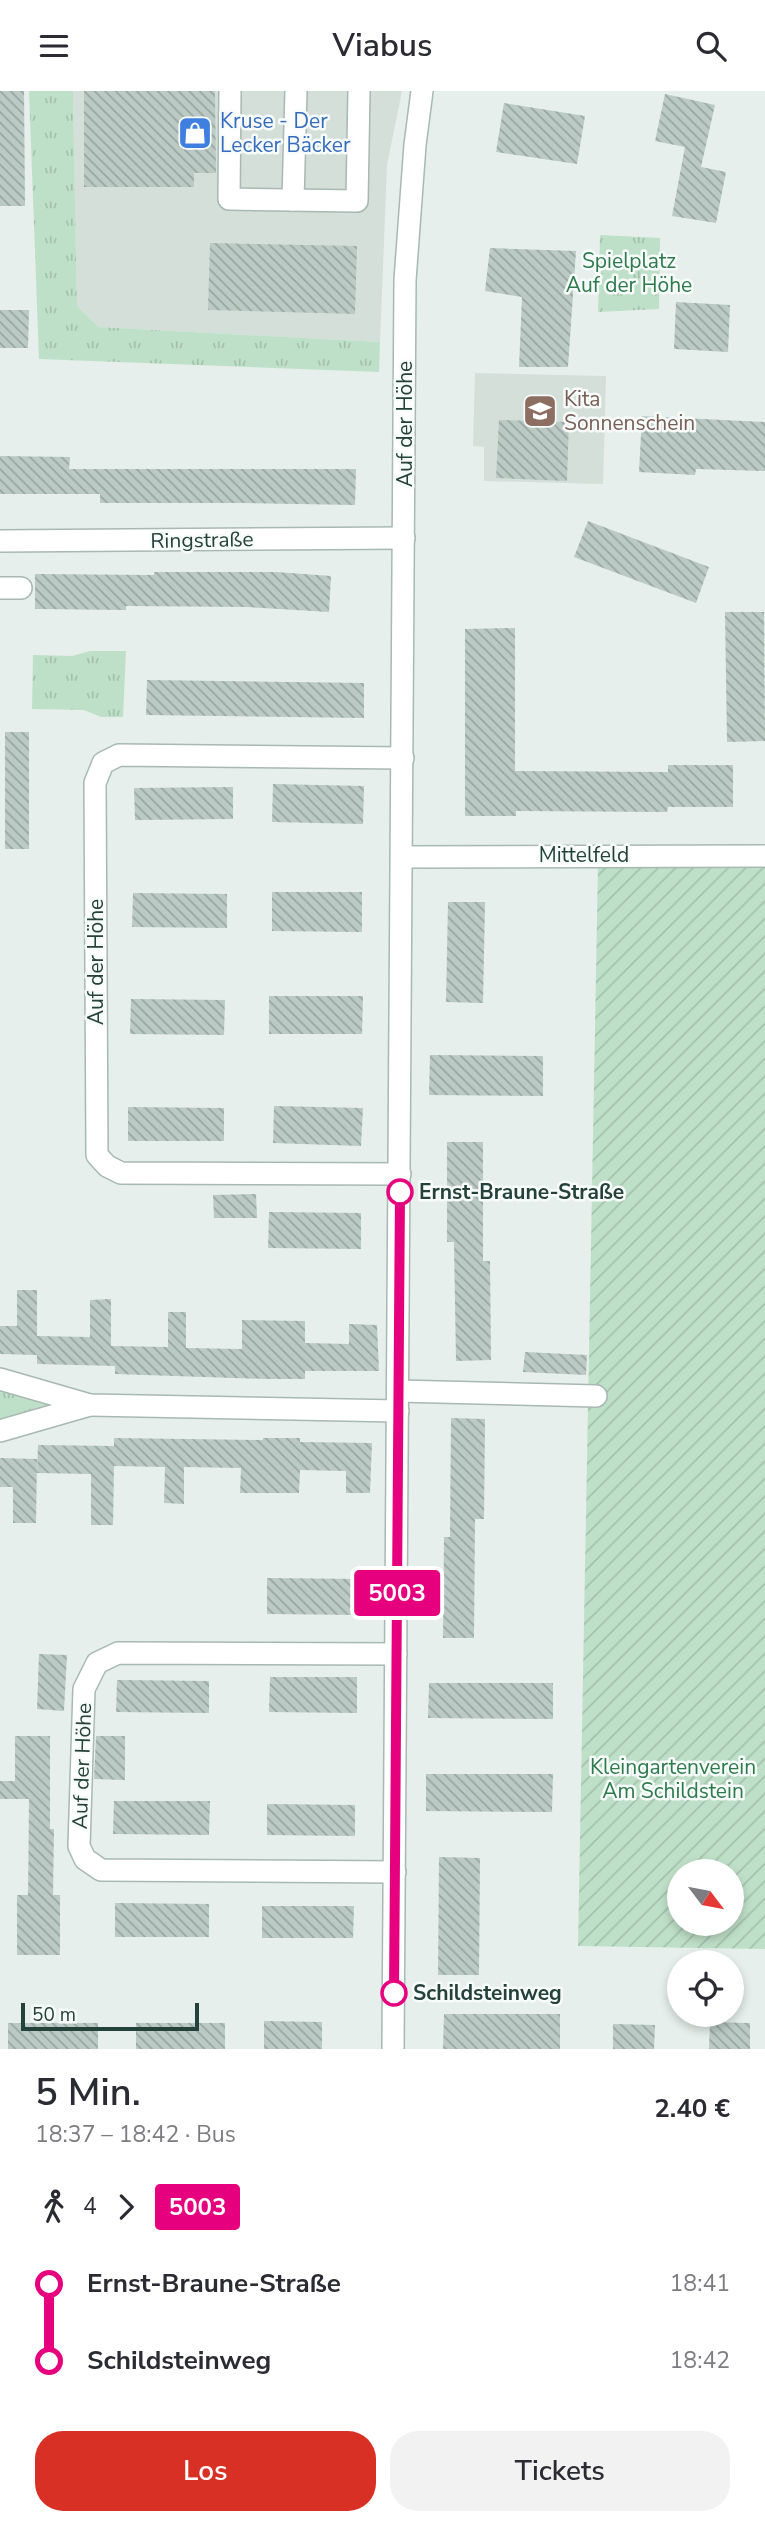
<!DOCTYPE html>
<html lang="de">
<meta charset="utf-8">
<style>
body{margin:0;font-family:"Nunito Sans",sans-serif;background:#f2f2f3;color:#2b2b33;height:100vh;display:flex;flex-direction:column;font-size:26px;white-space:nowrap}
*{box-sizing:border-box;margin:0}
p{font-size:23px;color:#7c7c81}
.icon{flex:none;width:38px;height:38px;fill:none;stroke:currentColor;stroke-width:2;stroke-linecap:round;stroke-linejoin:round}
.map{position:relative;height:1958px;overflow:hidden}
.details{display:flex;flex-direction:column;background:#fff;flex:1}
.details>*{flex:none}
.badge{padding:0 14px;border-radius:5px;font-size:24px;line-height:46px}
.needle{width:46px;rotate:122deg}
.tools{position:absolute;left:667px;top:1768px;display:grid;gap:14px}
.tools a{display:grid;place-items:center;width:77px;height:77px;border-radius:50%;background:#fff;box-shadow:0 4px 10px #0003;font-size:35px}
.scale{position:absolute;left:21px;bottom:18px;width:178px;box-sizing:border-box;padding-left:7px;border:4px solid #24423a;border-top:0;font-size:19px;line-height:24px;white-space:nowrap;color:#24423a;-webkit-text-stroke:5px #f7fbf9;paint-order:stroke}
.map>.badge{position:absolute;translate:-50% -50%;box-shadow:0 0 0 4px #fff}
.legs{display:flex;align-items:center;gap:10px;height:77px;padding:0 35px;font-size:23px}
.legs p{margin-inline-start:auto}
.overview{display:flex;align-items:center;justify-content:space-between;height:119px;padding:0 35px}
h1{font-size:38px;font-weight:600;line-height:52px}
.cta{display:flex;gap:14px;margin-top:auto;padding:14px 35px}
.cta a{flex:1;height:80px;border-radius:28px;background:#d93025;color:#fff;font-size:28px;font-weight:600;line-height:80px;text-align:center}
.cta a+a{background:#f2f2f3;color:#2b2b33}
ul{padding:0 35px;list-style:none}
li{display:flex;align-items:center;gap:24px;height:77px;font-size:26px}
li i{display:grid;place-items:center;width:10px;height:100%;margin:0 9px;background:currentColor}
li i::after{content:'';width:18px;height:18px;margin:-9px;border:5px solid;border-radius:50%;background:#fff}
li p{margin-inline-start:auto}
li:first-child i{background:linear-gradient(#0000 50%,currentColor 0)}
li:last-child i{background:linear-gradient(currentColor 50%,#0000 0)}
header{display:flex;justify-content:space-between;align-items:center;height:91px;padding:0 35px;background:#fff;font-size:32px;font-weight:600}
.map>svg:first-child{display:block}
.built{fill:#d4dfda}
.grass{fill:url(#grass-tufts)}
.garden{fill:url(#garden-furrows);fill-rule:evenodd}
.building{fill:url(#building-back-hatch)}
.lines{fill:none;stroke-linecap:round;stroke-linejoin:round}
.minor-casing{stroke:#a8b8b2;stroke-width:24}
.minor{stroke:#fff;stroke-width:21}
.line-1-casing{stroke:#fff;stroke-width:16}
.line-1{stroke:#e6007e;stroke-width:10}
.stop-1-dot{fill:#fff;stroke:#e6007e;stroke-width:3.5}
.labels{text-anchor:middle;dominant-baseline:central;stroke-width:5;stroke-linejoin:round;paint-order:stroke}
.shop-label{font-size:21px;fill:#366cbe;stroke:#f7fbf9;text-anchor:start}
.park-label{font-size:21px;fill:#2d7a4b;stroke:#f7fbf9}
.education-label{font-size:21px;fill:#785e54;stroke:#f7fbf9;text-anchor:start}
.street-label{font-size:21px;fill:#24423a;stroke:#f7fbf9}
.stop-label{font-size:21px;font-weight:bold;fill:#24423a;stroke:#f7fbf9;text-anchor:start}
</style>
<header><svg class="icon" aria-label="menu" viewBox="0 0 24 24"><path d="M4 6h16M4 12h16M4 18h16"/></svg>Viabus<svg class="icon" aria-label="search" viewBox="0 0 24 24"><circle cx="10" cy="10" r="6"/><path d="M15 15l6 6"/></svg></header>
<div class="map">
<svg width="765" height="1958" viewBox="0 0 765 1958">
<defs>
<pattern id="grass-tufts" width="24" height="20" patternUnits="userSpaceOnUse" patternTransform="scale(1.75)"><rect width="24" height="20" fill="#bfe0c8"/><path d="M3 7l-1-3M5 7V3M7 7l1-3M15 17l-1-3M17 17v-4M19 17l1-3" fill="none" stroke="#a4c1ad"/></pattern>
<pattern id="garden-furrows" width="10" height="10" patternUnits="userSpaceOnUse" patternTransform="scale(1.75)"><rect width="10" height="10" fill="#bfe0c8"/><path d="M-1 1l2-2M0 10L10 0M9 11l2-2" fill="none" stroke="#a4c1ad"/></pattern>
<pattern id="building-back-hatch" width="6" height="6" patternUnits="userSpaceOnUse" patternTransform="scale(1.75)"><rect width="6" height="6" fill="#bbcac4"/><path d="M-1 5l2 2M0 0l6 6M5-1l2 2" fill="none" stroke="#98a6a0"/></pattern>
</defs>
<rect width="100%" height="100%" fill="#e6efeb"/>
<!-- built -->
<g class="built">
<polygon points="73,0 402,0 387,74 380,251 99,236 77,215"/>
<polygon points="475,282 606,285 603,393 484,390 484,356 473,355"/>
</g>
<!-- grass -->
<g class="grass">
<polygon points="29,0 73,0 77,215 99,236 380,251 379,281 39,268"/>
<polygon points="600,144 660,147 659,218 598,221"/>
<polygon points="90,560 126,560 123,626 101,626 84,619 32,618 33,564 72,565"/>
<polygon points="0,1296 67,1314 0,1332"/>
</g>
<!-- garden -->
<path class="garden" d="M598,775L765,776V1858L578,1855ZM679,1780H732V1832H679Z"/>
<!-- building -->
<g class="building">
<polygon points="0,0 24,0 25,115 0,115"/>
<polygon points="84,0 215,0 216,82 194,82 194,96 84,96"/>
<polygon points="665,3 715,14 701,76 726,81 716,132 672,125 685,56 655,50"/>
<polygon points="504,12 585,25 577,73 496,61"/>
<polygon points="210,152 357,155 355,223 208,219"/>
<polygon points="490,157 576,160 568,276 519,276 522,206 485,200"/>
<polygon points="676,211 730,214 728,261 674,258"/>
<polygon points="0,219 29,219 28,257 0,257"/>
<polygon points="642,325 765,331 765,380 696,378 695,384 639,381"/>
<polygon points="499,329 569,331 567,390 496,387"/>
<polygon points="0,365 70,366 69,378 356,378 355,414 244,412 100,412 100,403 0,403"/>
<polygon points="588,430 709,476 696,512 574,466"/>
<polygon points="154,481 276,481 331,485 329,521 246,516 126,515 126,519 35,518 35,483 154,484"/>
<polygon points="725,521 764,521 765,650 727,651"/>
<polygon points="515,537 515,680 668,681 668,674 733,674 733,716 668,716 667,721 516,720 516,725 465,725 465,538"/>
<polygon points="147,589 364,592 364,627 146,624"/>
<rect x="5" y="641" width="24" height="117"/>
<polygon points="273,693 364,695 363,733 272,731"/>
<polygon points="233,696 233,728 135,729 134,697"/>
<polygon points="272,801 362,801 362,841 272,840"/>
<polygon points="133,802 227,803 227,837 132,836"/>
<polygon points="448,811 485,811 483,912 446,911"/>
<polygon points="269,905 363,905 362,943 269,943"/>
<polygon points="131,908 225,909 224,944 130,943"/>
<polygon points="430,964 543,965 543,1005 429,1004"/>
<polygon points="274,1015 363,1017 361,1055 273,1052"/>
<polygon points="128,1016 224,1017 224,1050 128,1050"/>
<polygon points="447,1051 483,1051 483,1170 490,1170 491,1269 456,1270 454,1151 447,1151"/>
<polygon points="256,1103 257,1127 214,1127 213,1104"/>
<polygon points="269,1121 361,1122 361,1158 268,1157"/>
<polygon points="17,1199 37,1199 37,1245 90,1246 90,1209 111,1208 111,1255 168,1256 168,1221 186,1221 186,1257 242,1258 242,1229 305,1230 305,1252 349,1253 349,1233 377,1234 379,1280 305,1280 305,1288 266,1288 115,1283 115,1275 37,1273 37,1264 0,1263 0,1235 17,1235"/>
<polygon points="525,1261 587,1264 586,1284 523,1281"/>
<polygon points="451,1327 485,1328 484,1428 475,1428 474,1547 443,1547 444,1446 450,1446"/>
<polygon points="114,1347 263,1349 263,1347 300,1347 300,1351 372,1352 370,1402 346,1402 346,1380 300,1379 299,1402 240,1402 241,1377 184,1376 184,1413 164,1412 165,1376 114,1375 113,1434 91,1434 91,1383 37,1382 38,1354 114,1355"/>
<polygon points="0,1367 37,1368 36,1432 13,1432 13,1396 0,1396"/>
<polygon points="267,1487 362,1488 361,1524 267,1523"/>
<polygon points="39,1563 67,1564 64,1620 37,1618"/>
<polygon points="270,1586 357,1586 357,1622 269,1621"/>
<polygon points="117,1589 209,1590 209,1622 116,1621"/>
<polygon points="429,1592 553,1592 553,1628 428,1627"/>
<polygon points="15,1645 50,1645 50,1738 54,1738 53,1804 60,1804 60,1864 17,1864 17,1804 28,1804 29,1708 0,1708 0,1690 15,1690"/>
<polygon points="96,1645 125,1645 125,1689 94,1688"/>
<polygon points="426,1683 553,1683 552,1721 426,1720"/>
<polygon points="114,1710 210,1710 209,1744 113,1743"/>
<polygon points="267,1713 355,1714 355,1745 267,1744"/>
<polygon points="439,1766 480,1767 479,1884 438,1884"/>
<polygon points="115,1812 209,1813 209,1846 115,1846"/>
<polygon points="262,1815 354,1815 353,1847 262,1847"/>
<polygon points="444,1923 560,1923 560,1958 443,1958"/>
<polygon points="264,1930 322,1931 322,1958 264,1958"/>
<polygon points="710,1931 750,1932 750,1958 709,1958"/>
<rect x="8" y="1932" width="90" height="26"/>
<rect x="136" y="1932" width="89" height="26"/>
<polygon points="613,1933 655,1934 654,1958 613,1958"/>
</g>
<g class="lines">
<!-- minor casing -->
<g class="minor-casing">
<g id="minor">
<polyline points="230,0 229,108 357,110 359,0"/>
<polyline points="293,109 296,0"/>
<polyline points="0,450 404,447"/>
<polyline points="0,497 21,497"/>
<polyline points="402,766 765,765"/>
<polyline points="400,1083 121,1082 107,1075 97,1064 95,692 103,672 119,664 403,667"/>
<polyline points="0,1288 90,1314 398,1320"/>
<polyline points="398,1300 596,1305"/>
<polyline points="0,1340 90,1314"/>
<polyline points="395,1781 101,1779 85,1768 79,1755 84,1598 97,1572 118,1562 396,1563"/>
<polyline points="393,1958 405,189 415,54 422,0"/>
</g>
</g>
<!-- minor -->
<use href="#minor" class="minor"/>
</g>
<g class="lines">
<!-- line-1 casing -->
<g class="line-1-casing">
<polyline id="line-1" points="394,1902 400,1101"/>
</g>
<!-- line-1 -->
<use href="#line-1" class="line-1"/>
</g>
<!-- icons -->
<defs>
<g id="shop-square" transform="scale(1.75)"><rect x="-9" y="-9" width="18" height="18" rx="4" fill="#3f7fe0" stroke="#f7fbf9"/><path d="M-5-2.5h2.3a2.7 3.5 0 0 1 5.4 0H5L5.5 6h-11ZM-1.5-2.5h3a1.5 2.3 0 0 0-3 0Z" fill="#fff"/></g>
<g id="school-square" transform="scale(1.75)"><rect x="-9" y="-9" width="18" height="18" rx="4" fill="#8d6e63" stroke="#f7fbf9"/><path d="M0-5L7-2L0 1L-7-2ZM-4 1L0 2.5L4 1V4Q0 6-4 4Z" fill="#fff"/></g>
</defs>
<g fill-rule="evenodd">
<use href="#shop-square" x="195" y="42"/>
<use href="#school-square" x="540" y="320"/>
</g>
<!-- markers -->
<g class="stop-1-dot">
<circle cx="400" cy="1101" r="12"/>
<circle cx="394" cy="1902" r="12"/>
</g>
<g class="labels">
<!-- shop labels -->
<g class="shop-label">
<text x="220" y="30">Kruse - Der<tspan x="220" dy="24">Lecker Bäcker</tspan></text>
</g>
<!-- park labels -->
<g class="park-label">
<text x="629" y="170">Spielplatz<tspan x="629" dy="24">Auf der Höhe</tspan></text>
<text x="673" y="1676">Kleingartenverein<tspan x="673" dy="24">Am Schildstein</tspan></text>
</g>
<!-- education labels -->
<g class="education-label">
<text x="564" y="308">Kita<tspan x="564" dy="24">Sonnenschein</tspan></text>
</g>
<!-- street labels -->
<g class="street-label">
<text transform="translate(405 333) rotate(-90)">Auf der Höhe</text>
<text transform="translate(202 449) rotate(-1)">Ringstraße</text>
<text x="584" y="764">Mittelfeld</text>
<text transform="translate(96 871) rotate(-90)">Auf der Höhe</text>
<text transform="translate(82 1675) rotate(-88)">Auf der Höhe</text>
</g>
<!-- stop labels -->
<g class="stop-label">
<text x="419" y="1101">Ernst-Braune-Straße</text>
<text x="413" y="1902">Schildsteinweg</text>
</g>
</g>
</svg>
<div class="tools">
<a><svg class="needle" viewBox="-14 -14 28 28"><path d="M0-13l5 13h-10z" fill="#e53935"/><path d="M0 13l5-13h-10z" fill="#7c7c81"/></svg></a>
<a><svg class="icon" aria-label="locate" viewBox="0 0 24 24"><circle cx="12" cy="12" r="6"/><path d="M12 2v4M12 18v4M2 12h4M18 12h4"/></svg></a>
</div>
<div class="scale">50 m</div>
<b class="badge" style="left:397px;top:1502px;background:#e6007e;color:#fff">5003</b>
</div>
<section class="details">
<div class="overview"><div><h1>5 Min.</h1><p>18:37 – 18:42 · Bus</p></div><b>2.40 €</b></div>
<div class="legs"><svg class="icon" aria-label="walk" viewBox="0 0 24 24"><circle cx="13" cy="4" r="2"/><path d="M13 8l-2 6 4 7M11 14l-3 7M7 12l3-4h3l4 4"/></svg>4<svg class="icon" aria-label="forward" viewBox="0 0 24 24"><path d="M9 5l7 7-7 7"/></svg><b class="badge" style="background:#e6007e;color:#fff">5003</b></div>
<ul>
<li><i style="color:#e6007e"></i><b>Ernst-Braune-Straße</b><p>18:41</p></li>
<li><i style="color:#e6007e"></i><b>Schildsteinweg</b><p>18:42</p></li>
</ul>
<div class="cta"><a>Los</a><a>Tickets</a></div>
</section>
